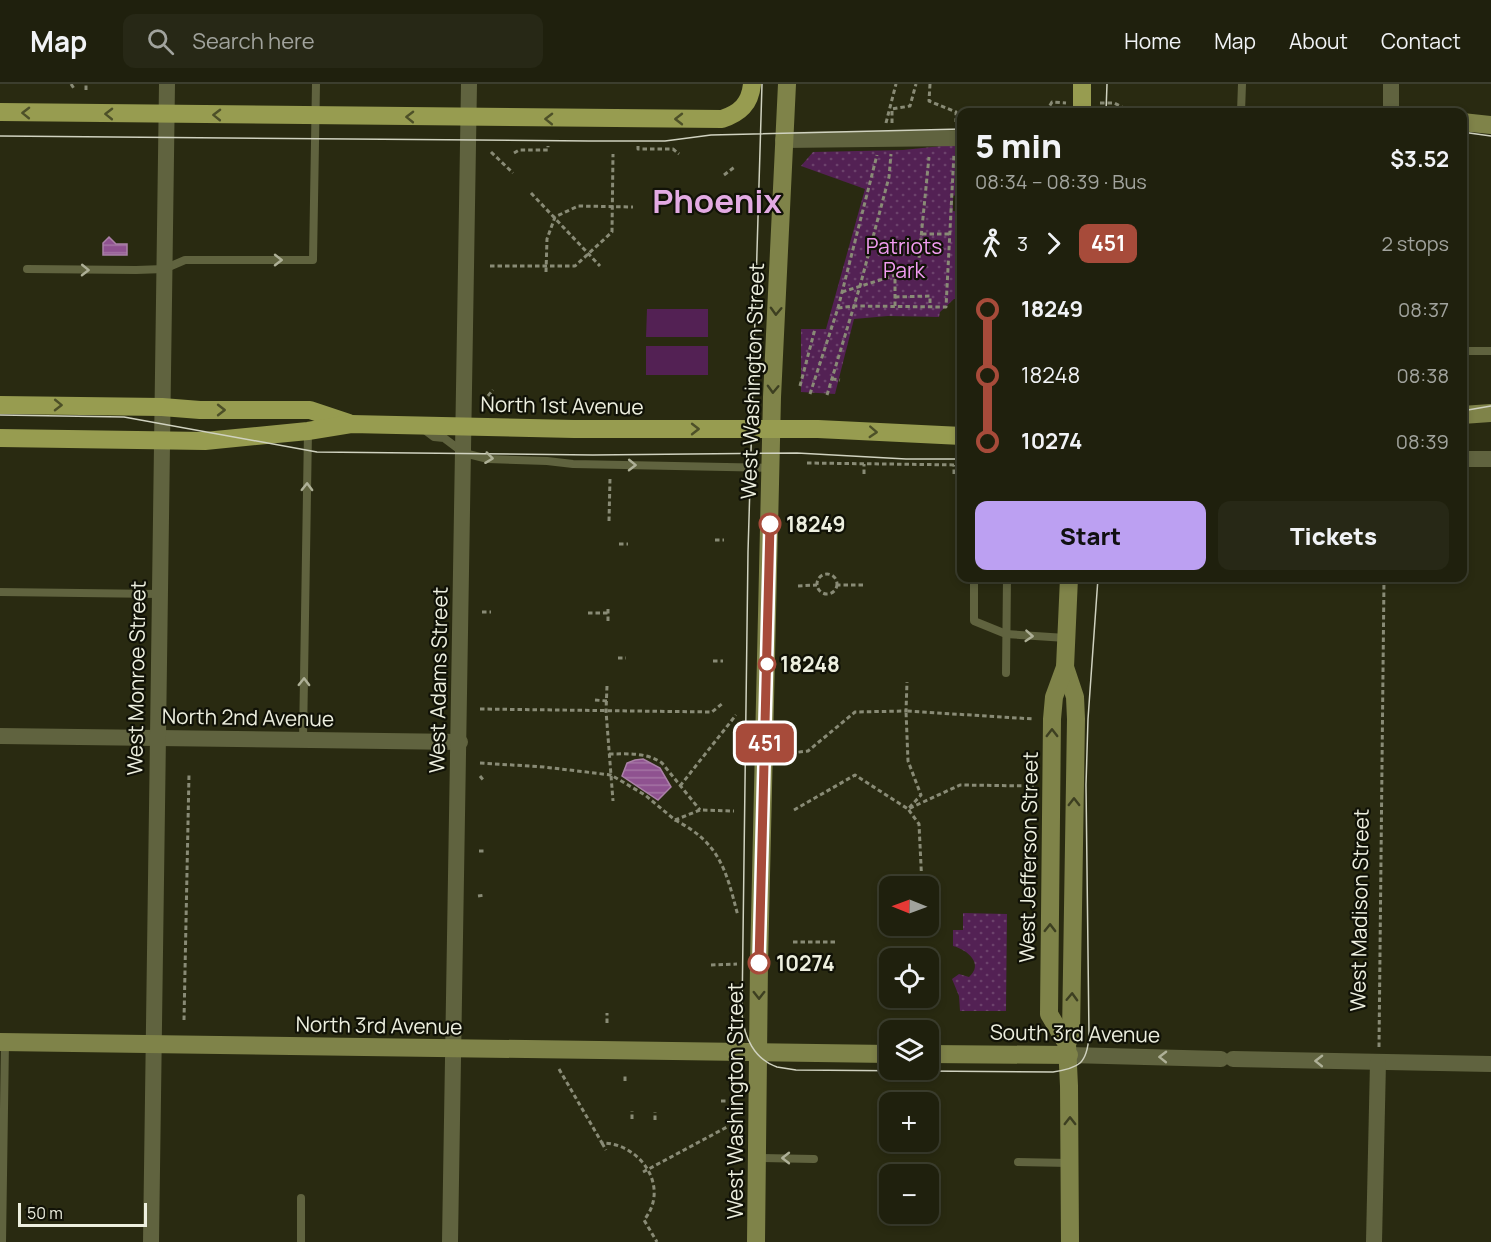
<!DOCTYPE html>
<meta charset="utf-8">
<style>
body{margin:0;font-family:Manrope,sans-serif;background:#272816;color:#f1f3f6;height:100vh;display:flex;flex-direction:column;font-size:22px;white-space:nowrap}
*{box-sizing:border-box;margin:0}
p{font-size:20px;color:#a1a39d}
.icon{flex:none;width:33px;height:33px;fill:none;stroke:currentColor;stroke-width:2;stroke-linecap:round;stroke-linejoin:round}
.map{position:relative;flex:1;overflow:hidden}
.side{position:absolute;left:957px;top:24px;width:510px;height:474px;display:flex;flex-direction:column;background:#1f200d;border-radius:12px;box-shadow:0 3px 9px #0003,0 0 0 2px #3c3e2e}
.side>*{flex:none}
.badge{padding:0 12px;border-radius:9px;font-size:21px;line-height:39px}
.needle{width:39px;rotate:271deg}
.buttons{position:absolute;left:879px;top:792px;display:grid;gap:12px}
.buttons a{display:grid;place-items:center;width:60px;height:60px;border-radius:12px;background:#1f200d;box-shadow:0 3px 9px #0003,0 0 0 2px #3c3e2e;font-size:30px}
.scale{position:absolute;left:18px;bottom:15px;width:129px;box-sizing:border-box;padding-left:6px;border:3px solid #edefdf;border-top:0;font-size:16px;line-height:21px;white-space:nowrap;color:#edefdf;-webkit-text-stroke:4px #111207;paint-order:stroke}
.map>.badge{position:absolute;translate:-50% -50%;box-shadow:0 0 0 3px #fff}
.legs{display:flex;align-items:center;gap:9px;height:66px;padding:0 18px;font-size:20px}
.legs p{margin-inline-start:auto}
.headline{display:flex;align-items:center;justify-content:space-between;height:102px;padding:0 18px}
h1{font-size:33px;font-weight:800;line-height:45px}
.action{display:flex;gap:12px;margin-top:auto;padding:12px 18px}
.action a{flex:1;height:69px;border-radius:12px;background:#bca0f2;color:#111;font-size:24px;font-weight:800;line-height:69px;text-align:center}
.action a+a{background:#272816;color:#f1f3f6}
ul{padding:0 18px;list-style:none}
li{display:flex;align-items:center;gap:21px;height:66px;font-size:22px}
li i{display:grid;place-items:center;width:9px;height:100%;margin:0 8px;background:currentColor}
li i::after{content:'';width:15px;height:15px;margin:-8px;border:4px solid;border-radius:50%;background:#1f200d}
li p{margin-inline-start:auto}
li:first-child i{background:linear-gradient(#0000 50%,currentColor 0)}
li:last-child i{background:linear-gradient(currentColor 50%,#0000 0)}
header{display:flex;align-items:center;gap:36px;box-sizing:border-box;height:84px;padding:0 30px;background:#1f200d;border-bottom:2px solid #3c3e2e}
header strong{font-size:28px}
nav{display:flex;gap:33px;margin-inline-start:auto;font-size:21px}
.search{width:420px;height:54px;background:#272816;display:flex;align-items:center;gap:15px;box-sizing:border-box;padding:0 21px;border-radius:12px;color:#a1a39d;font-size:22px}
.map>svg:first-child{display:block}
.grass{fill:url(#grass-dots)}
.pitch{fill:#532154}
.water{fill:url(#water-rules);stroke:#ab81a8;stroke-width:1.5}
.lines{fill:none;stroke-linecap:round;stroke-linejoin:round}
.path{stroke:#898b76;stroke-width:3;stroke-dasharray:4.5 3;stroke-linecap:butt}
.lane{stroke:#60633f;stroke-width:8}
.street{stroke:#60633f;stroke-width:16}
.secondary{stroke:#7f8349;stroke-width:18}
.primary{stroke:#979c50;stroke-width:18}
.tram{stroke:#d0d2c0;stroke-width:1.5}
.oneway{stroke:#4d5028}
.oneway2{stroke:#aeb097}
.oneway3{stroke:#3d3f21}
.line-1-casing{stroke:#fff;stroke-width:14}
.line-1{stroke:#a74b3a;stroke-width:9}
.stop-1-dot{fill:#fff;stroke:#a74b3a;stroke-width:3}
.labels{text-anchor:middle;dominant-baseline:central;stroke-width:4.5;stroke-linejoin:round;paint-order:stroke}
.park-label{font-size:21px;fill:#f19cf1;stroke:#111207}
.street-label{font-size:21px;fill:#edefdf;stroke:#111207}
.stop-label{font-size:21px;font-weight:bold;fill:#edefdf;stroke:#111207;text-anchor:start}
.town-label{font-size:33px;font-weight:bold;fill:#e3aae3;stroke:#111207}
</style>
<header>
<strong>Map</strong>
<div class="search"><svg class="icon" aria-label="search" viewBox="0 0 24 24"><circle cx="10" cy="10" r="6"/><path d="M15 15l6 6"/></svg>Search here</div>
<nav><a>Home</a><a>Map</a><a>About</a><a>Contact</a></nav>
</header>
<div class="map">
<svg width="1491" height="1158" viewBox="0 0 1491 1158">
<defs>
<pattern id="grass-dots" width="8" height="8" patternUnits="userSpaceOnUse" patternTransform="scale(1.5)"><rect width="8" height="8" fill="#532154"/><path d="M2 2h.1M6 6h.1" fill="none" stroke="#6c426c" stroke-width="1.8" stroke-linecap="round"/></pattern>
<pattern id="water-rules" width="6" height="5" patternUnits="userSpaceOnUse" patternTransform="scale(1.5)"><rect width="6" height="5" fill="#8f5290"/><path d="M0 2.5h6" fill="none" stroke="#a474a4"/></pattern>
</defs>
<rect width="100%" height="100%" fill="#292a11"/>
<!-- grass -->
<g class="grass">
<polygon points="961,60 961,85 956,111 953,112 953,127 961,128 961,215 954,215 940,228 939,233 888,232 854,235 835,310 801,308 801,245 826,245 865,105 801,82 813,68 903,66"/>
<path d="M963,829L1007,830L1006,927H960L959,912L952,895L959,890L969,893C984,880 968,866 953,862V846H963Z"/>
</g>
<!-- pitch -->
<g class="pitch">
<polygon points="647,225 708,225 708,253 646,253"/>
<rect x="646" y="262" width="62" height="29"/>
</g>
<!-- water -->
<g class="water">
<polygon points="109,153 116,160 127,160 127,171 103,171 103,159"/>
<polygon points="643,675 660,684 671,703 658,716 622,692 627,679 635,676"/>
</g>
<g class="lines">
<!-- path -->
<g class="path">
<polyline points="71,0 75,6"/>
<polyline points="930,0 929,17 956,28 956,38"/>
<polyline points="86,6 86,0"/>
<polyline points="1100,19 1114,19 1122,23 1121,28"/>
<polyline points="1046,28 1052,18 1066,19"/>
<polyline points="886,39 896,0"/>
<polyline points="892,39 892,25 910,22 916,0"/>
<polyline points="638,62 638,65 673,65 679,70"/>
<polyline points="491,68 513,89"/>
<polyline points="514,69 519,66 548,66 548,62"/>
<polyline points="724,91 736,82"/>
<polyline points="531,109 600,182"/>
<polyline points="922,150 950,150"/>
<polyline points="490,182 575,182 612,148 613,70"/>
<polyline points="546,188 547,155 555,133 578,122 633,123"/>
<polyline points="842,208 918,184 929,73"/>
<polyline points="895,213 930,212 930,222"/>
<polyline points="895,222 895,192"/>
<polyline points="838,224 854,222 946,223 954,69"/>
<polyline points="832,295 840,296"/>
<polyline points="800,302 815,245"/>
<polyline points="810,310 838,224 877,71"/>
<polyline points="827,311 860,202 889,93 891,70"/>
<polyline points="488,312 493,306"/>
<polyline points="807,379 962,381"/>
<polyline points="864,390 864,380"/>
<polyline points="954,390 954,381"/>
<polyline points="609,437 610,394"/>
<polyline points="715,456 724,456"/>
<polyline points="619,460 628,460"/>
<circle cx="827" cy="500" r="10"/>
<polyline points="836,501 866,501"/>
<polyline points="798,502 817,501"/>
<polyline points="608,525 608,539"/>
<polyline points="482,528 491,528"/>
<polyline points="588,529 608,529"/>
<polyline points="618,574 626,574"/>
<polyline points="713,577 723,577"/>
<polyline points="607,602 606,627 613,717"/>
<polyline points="595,616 607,617"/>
<polyline points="480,625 712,628 723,619"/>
<polyline points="791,669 808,667 855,628 906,627 907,598"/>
<path d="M609,670C628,670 646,668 662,679L700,726"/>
<polyline points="480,679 544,683 611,691 645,711 675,736 700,726 734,727"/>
<polyline points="480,692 484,697"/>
<polyline points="680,702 736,631"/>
<polyline points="794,726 855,691 908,725 960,701 1034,702"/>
<path d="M675,736C720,759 726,786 738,832"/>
<polyline points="479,767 486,767"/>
<polyline points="922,802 919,740 908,725 921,711 908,677 906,627 1034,635"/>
<polyline points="928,804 939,796"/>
<polyline points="478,812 485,811"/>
<polyline points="793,858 836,858"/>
<polyline points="711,881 737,880"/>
<polyline points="184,936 189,690"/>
<polyline points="607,939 607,929"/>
<polyline points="1379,963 1384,494"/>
<path d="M559,985L602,1059C640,1059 671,1103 644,1136L657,1158"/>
<polyline points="625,997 625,990"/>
<polyline points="721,1017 727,1017"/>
<polyline points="632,1035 632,1027"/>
<polyline points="655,1036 655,1028"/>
<polyline points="602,1059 606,1066"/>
<polyline points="643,1088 727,1043"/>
</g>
<!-- lane -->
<g class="lane">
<polyline points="1241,28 1242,0"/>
<polyline points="27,185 136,186 164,185 185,176 313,176 316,0"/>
<polyline points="1462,267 1491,267"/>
<polyline points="422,344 434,353 444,354 464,369 488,375 547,377 573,380 772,384"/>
<polyline points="974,494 974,537 1006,550 1066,554"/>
<polyline points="0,508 160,510"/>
<polyline points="1006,589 1007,494"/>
<polyline points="303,656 308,347"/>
<polyline points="757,1074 814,1075"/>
<polyline points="1018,1078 1069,1079"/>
<polyline points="2,1158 5,958"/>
<polyline points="301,1158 301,1114"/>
</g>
<!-- street -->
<g class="street">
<polyline points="1391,28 1391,0"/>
<polyline points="783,56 962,54"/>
<polyline points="1462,375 1491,375"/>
<polyline points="0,652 460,658"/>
<polyline points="1069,971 1221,975"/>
<polyline points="1233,975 1491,980"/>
<polyline points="151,1158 167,0"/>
<polyline points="450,1158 469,0"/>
<polyline points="1374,1158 1378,978"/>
</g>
<!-- secondary -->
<g class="secondary">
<polyline points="1462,38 1491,41"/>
<polyline points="1462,331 1491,329"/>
<polyline points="1065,583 1075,613 1076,635 1071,950 1067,960 1069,1002 1070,1158"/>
<polyline points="0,958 890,970"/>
<polyline points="1067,960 1049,930 1052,635 1054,613 1065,583 1069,494"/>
<polyline points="928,970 1069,971"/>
<polyline points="756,1158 759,879 772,313 787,0"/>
</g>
<!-- primary -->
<g class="primary">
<path d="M0,28L722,35C740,29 750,20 752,0"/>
<polyline points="1082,28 1082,0"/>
<polyline points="0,321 162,323 200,326 310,326 349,339"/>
<polyline points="0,354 205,357 308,347 351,340 574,345 818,345 962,352"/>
</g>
<!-- tram -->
<g class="tram">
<path d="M762,0L748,468L742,930C744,953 754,975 777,983C783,984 790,985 796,986L1053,988C1079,984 1087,980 1089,952L1086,701L1088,635L1098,494"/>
<polyline points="1106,28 1107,0"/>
<polyline points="1462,48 1491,52"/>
<polyline points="0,52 589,57 665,57 711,51 962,45"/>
<polyline points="1462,327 1491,322"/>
<polyline points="0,331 124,333 317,368 593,371 797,369 906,375 962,375"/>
</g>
</g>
<!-- one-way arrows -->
<defs><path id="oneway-chevron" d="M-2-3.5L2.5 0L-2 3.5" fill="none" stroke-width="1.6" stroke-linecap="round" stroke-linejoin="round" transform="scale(1.5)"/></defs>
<g class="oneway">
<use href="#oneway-chevron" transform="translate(26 29) rotate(-179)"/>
<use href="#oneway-chevron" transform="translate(109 30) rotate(-179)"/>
<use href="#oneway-chevron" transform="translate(217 31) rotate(-179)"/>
<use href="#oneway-chevron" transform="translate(410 33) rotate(-179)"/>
<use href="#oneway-chevron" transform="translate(549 35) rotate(-179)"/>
<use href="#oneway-chevron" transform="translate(679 35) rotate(-180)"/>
<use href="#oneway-chevron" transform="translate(58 321) rotate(1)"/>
<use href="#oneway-chevron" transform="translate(221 326)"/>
<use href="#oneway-chevron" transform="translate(695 345)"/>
<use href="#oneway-chevron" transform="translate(873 348) rotate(3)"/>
</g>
<g class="oneway2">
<use href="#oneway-chevron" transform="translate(278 176)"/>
<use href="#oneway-chevron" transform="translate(85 186) rotate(1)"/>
<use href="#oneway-chevron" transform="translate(489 374) rotate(7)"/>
<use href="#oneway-chevron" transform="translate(632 381) rotate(1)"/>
<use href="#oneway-chevron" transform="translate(307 403) rotate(-89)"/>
<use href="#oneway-chevron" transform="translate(1029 552) rotate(4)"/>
<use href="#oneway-chevron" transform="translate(304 598) rotate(-89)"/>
<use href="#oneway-chevron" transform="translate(1163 973) rotate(-179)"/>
<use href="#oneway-chevron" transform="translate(1319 977) rotate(-179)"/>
<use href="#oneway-chevron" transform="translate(786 1074) rotate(-180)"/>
</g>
<g class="oneway3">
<use href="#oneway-chevron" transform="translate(776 227) rotate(92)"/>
<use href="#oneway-chevron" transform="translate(773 305) rotate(92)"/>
<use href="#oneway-chevron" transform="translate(1052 649) rotate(-90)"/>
<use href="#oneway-chevron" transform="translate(1074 718) rotate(-90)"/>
<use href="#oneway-chevron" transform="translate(1050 844) rotate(-89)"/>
<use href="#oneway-chevron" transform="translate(759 911) rotate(90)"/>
<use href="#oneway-chevron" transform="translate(1072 913) rotate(-88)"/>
<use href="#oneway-chevron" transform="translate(1070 1037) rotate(-90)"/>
</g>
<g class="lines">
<!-- line-1 casing -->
<g class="line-1-casing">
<polyline id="line-1" points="759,879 770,440"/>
</g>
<!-- line-1 -->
<use href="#line-1" class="line-1"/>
</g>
<!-- markers -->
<g class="stop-1-dot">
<circle cx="770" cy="440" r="10"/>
<circle cx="767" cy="580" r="8"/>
<circle cx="759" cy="879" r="10"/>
</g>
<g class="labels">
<!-- park labels -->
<g class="park-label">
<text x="904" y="162">Patriots<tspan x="904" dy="24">Park</tspan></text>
</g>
<!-- street labels -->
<g class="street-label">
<text transform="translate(752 297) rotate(-88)">West Washington Street</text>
<text transform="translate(562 321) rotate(1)">North 1st Avenue</text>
<text transform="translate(136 594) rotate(-89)">West Monroe Street</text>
<text transform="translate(438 596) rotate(-89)">West Adams Street</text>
<text transform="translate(248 633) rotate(1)">North 2nd Avenue</text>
<text transform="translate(1028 773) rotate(-89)">West Jefferson Street</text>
<text transform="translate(1359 826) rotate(-89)">West Madison Street</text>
<text transform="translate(379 941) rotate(1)">North 3rd Avenue</text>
<text transform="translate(1075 949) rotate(1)">South 3rd Avenue</text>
<text transform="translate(735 1017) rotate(-90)">West Washington Street</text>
</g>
<!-- stop labels -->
<g class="stop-label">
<text x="786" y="440">18249</text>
<text x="780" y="580">18248</text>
<text x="776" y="879">10274</text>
</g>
<!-- town labels -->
<g class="town-label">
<text x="717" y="116">Phoenix</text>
</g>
</g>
</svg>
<div class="buttons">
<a><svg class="needle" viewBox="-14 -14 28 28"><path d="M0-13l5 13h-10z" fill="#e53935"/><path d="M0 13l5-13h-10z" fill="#a1a39d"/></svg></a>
<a><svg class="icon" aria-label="locate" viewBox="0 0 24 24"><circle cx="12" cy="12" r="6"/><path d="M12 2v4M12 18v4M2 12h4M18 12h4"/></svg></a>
<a><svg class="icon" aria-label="layers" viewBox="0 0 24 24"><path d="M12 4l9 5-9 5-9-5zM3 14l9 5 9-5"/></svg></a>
<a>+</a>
<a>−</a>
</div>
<div class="scale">50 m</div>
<b class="badge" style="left:765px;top:659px;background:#a74b3a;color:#fff">451</b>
<section class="side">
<div class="headline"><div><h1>5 min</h1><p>08:34 – 08:39 · Bus</p></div><b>$3.52</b></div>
<div class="legs"><svg class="icon" aria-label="walk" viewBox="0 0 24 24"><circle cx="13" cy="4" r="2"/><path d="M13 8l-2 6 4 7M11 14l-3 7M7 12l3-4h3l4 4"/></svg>3<svg class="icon" aria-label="forward" viewBox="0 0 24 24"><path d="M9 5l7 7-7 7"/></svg><b class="badge" style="background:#a74b3a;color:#fff">451</b><p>2 stops</p></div>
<ul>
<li><i style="color:#a74b3a"></i><b>18249</b><p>08:37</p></li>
<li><i style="color:#a74b3a"></i><span>18248</span><p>08:38</p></li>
<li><i style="color:#a74b3a"></i><b>10274</b><p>08:39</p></li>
</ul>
<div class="action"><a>Start</a><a>Tickets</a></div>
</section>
</div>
